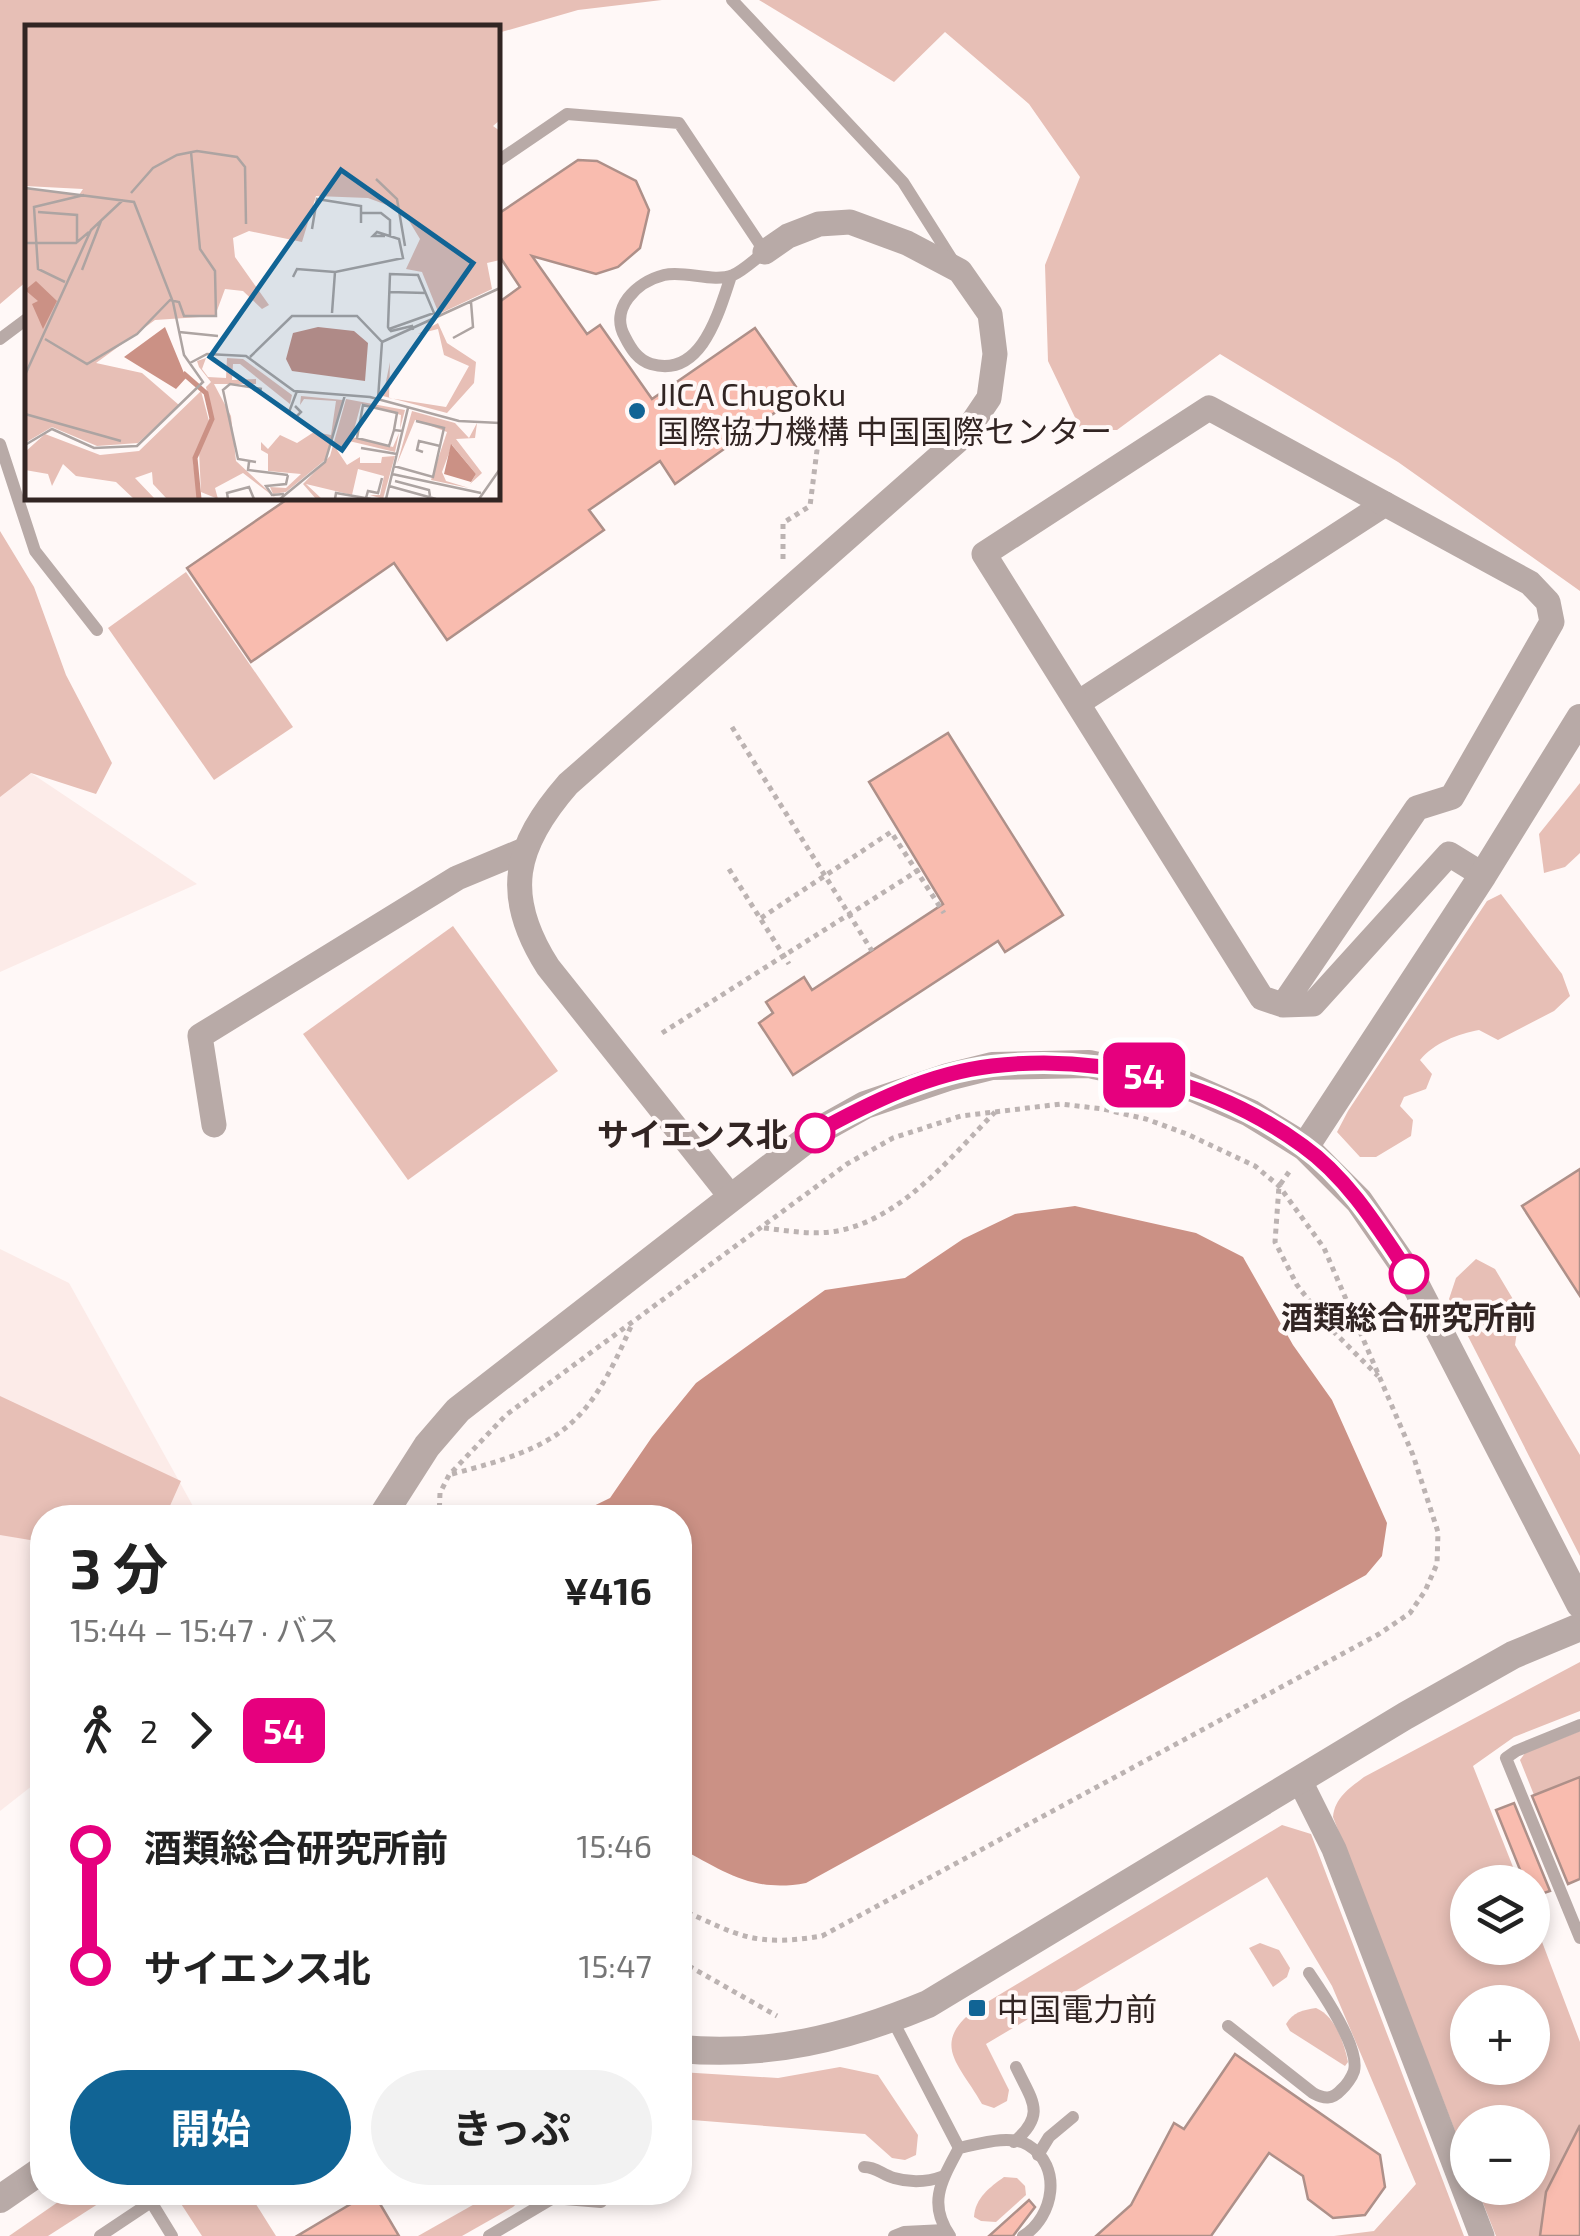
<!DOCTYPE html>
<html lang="ja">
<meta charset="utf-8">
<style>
body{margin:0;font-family:"Exo 2","Noto Sans JP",sans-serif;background:#f2f2f2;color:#222;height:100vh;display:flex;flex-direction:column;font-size:38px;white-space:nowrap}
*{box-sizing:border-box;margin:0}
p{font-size:32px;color:#767676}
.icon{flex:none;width:55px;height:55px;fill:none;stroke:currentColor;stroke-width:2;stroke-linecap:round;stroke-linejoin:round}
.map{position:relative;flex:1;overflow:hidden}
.panel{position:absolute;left:30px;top:1505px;width:662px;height:700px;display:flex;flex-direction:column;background:#fff;border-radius:40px;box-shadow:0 5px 15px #0003}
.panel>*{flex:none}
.badge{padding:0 20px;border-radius:15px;font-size:35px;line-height:65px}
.tools{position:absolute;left:1450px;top:1865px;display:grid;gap:20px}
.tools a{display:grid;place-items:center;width:100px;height:100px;border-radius:50%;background:#fff;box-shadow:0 5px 15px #0003;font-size:50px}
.map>.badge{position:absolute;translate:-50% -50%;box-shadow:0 0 0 5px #fff}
.legs{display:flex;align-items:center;gap:15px;height:110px;padding:0 40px;font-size:32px}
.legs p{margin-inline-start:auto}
.summary{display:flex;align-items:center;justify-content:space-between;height:170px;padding:0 40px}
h1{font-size:55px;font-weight:700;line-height:75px}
.cta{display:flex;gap:20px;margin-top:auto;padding:20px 40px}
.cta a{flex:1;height:115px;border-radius:60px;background:#116495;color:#fff;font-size:40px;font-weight:700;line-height:115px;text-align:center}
.cta a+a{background:#f2f2f2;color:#222}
ul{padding:0 40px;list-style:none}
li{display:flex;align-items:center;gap:35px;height:120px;font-size:38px}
li i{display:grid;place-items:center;width:15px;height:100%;margin:0 12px;background:currentColor}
li i::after{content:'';width:25px;height:25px;margin:-12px;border:8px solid;border-radius:50%;background:#fff}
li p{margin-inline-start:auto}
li:first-child i{background:linear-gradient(#0000 50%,currentColor 0)}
li:last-child i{background:linear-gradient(currentColor 50%,#0000 0)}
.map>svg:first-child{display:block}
.built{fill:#fcebe8}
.green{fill:#e7bfb6;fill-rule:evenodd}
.water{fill:#cb9185}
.building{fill:#f9bcaf;stroke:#ae9089;stroke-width:2.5}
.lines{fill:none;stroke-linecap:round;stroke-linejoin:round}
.path{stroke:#bcb3b2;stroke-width:5;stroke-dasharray:5 5;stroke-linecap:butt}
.service{stroke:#b8aaa7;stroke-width:12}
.minor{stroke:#b8aaa7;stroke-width:25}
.tertiary{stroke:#b8aaa7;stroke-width:28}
.line-1-casing{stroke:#fff;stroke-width:22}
.line-1{stroke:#e6007e;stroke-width:15}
.poi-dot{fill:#116495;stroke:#fff8f7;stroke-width:4}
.stop-1-dot{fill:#fff;stroke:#e6007e;stroke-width:5}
.labels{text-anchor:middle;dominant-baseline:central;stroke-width:8;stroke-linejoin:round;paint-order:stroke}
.poi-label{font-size:32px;fill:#322523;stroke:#fff8f7;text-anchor:start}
.stop-label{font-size:32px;font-weight:bold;fill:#322523;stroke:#fff8f7;text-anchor:end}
.inset-river{fill:none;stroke:#cb9185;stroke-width:5}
.inset-road{fill:none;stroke:#ada4a2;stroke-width:2.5}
.view{fill:#116495;fill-opacity:0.15;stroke:#116495;stroke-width:5}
.inset-edge{fill:none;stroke:#322523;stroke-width:5}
</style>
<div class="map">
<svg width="1580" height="2236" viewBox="0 0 1580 2236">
<rect width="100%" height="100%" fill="#fff8f7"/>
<!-- built -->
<g class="built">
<polygon points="0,721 31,773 197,884 0,972"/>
<polygon points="0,1249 69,1283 199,1517 42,1518 42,1778 0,1811"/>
</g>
<!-- green -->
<g class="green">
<polygon points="0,0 662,0 578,10 498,33 498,28 28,28 27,281 0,304"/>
<polygon points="759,0 1580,0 1580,591 1398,462 1220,354 1117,430 1081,430 1048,361 1045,265 1080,177 1029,104 945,32 894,82"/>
<polygon points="0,531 34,587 66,675 112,763 96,794 31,773 0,797"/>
<polygon points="186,572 293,727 214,780 108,628"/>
<polygon points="1580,783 1580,853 1565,867 1544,873 1539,834"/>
<path d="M1501,894L1562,974L1570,996L1554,1011L1498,1040L1479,1030C1458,1034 1434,1043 1420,1060L1432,1074L1426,1089L1404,1097L1400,1106L1413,1120L1411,1136L1376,1157H1360L1337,1132L1348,1111L1487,901Z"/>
<polygon points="453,926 558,1071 408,1180 303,1034"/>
<polygon points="1476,1259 1495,1269 1520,1311 1515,1345 1580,1455 1580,1556 1449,1299 1456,1278"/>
<polygon points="0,1396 181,1481 165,1517 42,1518 42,1542 0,1535"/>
<path d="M1580,1662V1711L1514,1737L1473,1766L1519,1882H1468V1948H1532L1533,1918L1580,2042V2142L1546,2192L1542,2236H1496L1477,2188H1532V2122H1468L1467,2162L1333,1817C1335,1797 1350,1788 1364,1777ZM1468,2002H1532V2068H1468Z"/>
<polygon points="1580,1731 1580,1777 1534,1795 1520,1760 1525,1753"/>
<path d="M1282,1825L1311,1834L1464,2236H1334L1374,2231L1416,2184L1332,1986L1267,1877L986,2044L1009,2090L1007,2101L994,2108L982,2104C960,2065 930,2045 974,2010Z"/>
<polygon points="1260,1943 1279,1950 1290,1968 1287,1977 1273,1987 1249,1948"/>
<path d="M1316,2008C1335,2016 1344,2042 1348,2062L1345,2066L1290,2031L1286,2024C1293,2012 1303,2010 1316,2008Z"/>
<polygon points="840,2067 878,2075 918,2135 916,2155 905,2160 892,2158 865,2134 680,2119 680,2072 778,2078"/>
<path d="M1004,2177L1017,2178L1025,2186L1026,2195L996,2222L981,2221L974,2217C975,2198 990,2187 1004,2177Z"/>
<polygon points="71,2193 115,2193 48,2236 9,2236"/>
<polygon points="174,2193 249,2193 276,2236 202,2236"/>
<polygon points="494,2193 526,2195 513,2207 462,2236 418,2236"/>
</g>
<!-- water -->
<path class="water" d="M1075,1206L1196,1233L1243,1257L1293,1345L1332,1400L1387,1523L1382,1556L1366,1575L806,1883C753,1893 725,1872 680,1848V1518L571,1517L610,1498L652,1437L696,1383L825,1290L905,1278L963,1239L1015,1214Z"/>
<!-- building -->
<g class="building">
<polygon points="578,160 597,161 636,181 649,210 640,248 618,267 596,274 532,256 587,334 600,325 652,399 755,328 801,394 675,484 660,461 589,510 604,530 447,640 394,563 251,662 187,568 289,498 498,498 498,303 520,287 498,254 498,207 501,212"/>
<polygon points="948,733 1063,915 1005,952 998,941 793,1075 759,1023 773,1013 766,1002 804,977 812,990 943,904 869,782"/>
<polygon points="1580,1169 1580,1296 1522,1206"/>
<polygon points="1580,1777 1580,1879 1568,1884 1532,1796"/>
<polygon points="1514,1803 1550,1891 1532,1897 1532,1882 1525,1882 1496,1810"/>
<polygon points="1235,2054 1380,2155 1385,2187 1365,2215 1333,2218 1308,2199 1303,2176 1269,2153 1211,2236 1096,2236 1131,2205 1174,2123 1184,2129"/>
<polygon points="1580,2125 1580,2236 1540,2236 1546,2192"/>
<polygon points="373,2192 399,2236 297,2236 371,2192"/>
<polygon points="1029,2200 1035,2207 1013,2236 989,2236"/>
</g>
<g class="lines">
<!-- path -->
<g class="path">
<polyline points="783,559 783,523 810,506 818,442"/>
<polyline points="732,727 872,951"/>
<polyline points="729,869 789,964"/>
<polyline points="761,918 891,832 944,913"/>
<polyline points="662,1033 922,868"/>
<polyline points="1289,1172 1279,1186 1275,1242 1297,1285 1330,1328 1378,1376"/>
<path d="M764,1228C790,1231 816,1236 842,1230C904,1216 953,1155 995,1112"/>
<path d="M452,1474C560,1446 587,1429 632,1324"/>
<path d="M439,1518L440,1493L449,1475L506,1415L847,1164L893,1138L961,1116L1061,1104L1103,1109L1146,1119L1187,1134L1255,1166L1279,1186L1324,1248L1413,1455L1438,1532L1437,1564L1425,1591L1410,1613L1379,1634L822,1936C754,1947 740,1936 680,1909"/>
<polyline points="680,1961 777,2016"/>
</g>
<!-- service -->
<g class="service">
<polyline points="732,0 903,182 953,261"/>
<path d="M498,161L567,114L679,123L765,252C755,259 744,270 733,275C713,283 685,270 664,275C636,282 609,309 625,337C631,349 638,360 651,364C702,379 719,311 731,276"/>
<polyline points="0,339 28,318"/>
<polyline points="0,444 35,551 97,630"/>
<polyline points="1580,1725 1516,1751 1506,1758 1580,1938"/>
<polyline points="892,2019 959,2148"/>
<path d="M1228,2026L1313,2093C1324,2099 1332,2100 1341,2090C1346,2086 1352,2077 1354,2071C1360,2047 1322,1992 1309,1973"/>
<path d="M1014,2142C1047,2114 1032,2101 1016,2067"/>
<polyline points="1038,2155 1049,2137 1073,2117"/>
<path d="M864,2167C877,2167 882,2175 894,2178C911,2183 928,2182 944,2176"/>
<polyline points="145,2192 172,2236"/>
<polyline points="100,2236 151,2202"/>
<polyline points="489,2236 553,2198 601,2202"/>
<polyline points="894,2236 904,2232 945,2230"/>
<path d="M950,2236C927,2203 942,2180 959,2148C979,2144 1010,2134 1028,2145C1063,2166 1054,2217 1023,2236"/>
</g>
<!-- minor -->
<g class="minor">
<polyline points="1078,703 1385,504"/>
<polyline points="1283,1005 1417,808 1452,797 1552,622 1548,602 1530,583 1209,408 984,554 1262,998 1283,1005 1313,1004 1449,854 1483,875"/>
<polyline points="214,1125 200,1036 457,878 524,850"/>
<path d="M731,1197L548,967C502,895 514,846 568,784L964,435L989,398L995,354L990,314L960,271L907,243L850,222L819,224L788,236L765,252"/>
<polyline points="1300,1781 1334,1849 1482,2236"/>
</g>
<!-- tertiary -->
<g class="tertiary">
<polyline points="1305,1147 1483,875 1580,718"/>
<polyline points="381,1518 427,1446 458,1410 815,1133 865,1105 948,1077 992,1066 1089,1064 1186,1085 1250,1113 1305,1147 1359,1201 1412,1278 1580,1604"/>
<path d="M680,2049C769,2057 846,2038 928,2004L1405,1716L1513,1655L1580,1627"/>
<polyline points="0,2199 42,2170"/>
</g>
</g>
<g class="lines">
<!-- line-1 casing -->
<g class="line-1-casing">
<path id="line-1" d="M815,1133C869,1103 930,1073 992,1066C1100,1053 1215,1082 1303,1146C1348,1178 1379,1229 1409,1274"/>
</g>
<!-- line-1 -->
<use href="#line-1" class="line-1"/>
</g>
<!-- markers -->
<g class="poi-dot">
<circle cx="637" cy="411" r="10"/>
<rect x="967" y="1998" width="20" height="20" rx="5"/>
</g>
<g class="stop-1-dot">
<circle cx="815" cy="1133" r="18"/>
<circle cx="1409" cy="1274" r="18"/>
</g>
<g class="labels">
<!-- poi labels -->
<g class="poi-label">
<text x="657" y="393">JICA Chugoku<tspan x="657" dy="37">国際協力機構 中国国際センター</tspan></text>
<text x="997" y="2008">中国電力前</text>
</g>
<!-- stop labels -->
<g class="stop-label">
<text x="788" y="1133">サイエンス北</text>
<text x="1409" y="1316" text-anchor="middle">酒類総合研究所前</text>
</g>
</g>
<!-- overview -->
<g transform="translate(25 25)">
<rect width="475" height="475" fill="#fff8f7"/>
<path d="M0,1H475V95L468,101L475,106V235L462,238L467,264L414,289L397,247L381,244L395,214L378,186L343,173L291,171L277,217L224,206L208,213L210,232L244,280L237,284L218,266L200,264L190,291L130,295L71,338L117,348L154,380L113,418L72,421L27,402L0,418V163L54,170L58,164L0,161ZM413,298L422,318L451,337L449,358L422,388L358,371L365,337L364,373L421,382L444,341L419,330L413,304L393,309ZM181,333L177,344L183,352L201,353L202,333L218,334L267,370L265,379L215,339H208L207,355L231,354V359H189L206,391L211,436L252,474L218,448L190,463L193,474L176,467L174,426L188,395L181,362L186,357L174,342L172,336ZM176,366L184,396L168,436L173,474H142L128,459L127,447L110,453L130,474H109L91,457L51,451L38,439L27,461L23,449L0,445V427L20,409L75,430L114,426ZM276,371L318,375L300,435L261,467L248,469L245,462L261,463L276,449L243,446V429L236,425V417L243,424L255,410L272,418L289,407L306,410L311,376L279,374L275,380ZM321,374L380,385L375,404L376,390L336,379L327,412L368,422L374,408L370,427L324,416L312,425L322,440L335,432V438H356L357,432L370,431L358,474L345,470H355L359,451L333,444L327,470L281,459L297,474H291L278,459L305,431ZM387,386L430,398L444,413L452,398L450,413L431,414L457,448L445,459L451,449L427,420L417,447L421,456L444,463L406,455L422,407L390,395L372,439Z" fill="#e7bfb6"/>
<path d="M11,256L32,276L18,304L7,279L13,276L0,265ZM140,302L161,353L151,364L99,332ZM293,302L329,306L343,318L340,356L267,346L261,334L268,308ZM426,419L451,449L446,457L419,449Z" fill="#cb9185"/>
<path class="inset-river" d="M158,348L181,368L187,394L170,433L174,474"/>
<path class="inset-road" d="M351,154L372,174L380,221M0,163L109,177L148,277L159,330L178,357L112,421L69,423L27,404L0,420M106,168L128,143L152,130L172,126L212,132L220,142L221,199M13,187L52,190V217M336,198V188H356L365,195V211M287,204L292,174L336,181V188M0,218H51L64,207M57,245L76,196M268,252L272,244L310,247M40,257L13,244L9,182L59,170M364,267L401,268M307,288L310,247L378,233L374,214L352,207L348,211H360M364,304L409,288L393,250L365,249L363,302L364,304L366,306L387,301L388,305M154,307L193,311M428,313L448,302L446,277M20,314L62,339L112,309L145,275L154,277L159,291H191L190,246L175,224L166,127M357,317L475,263M225,332L267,291H332L357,317L353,374M165,338L182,329L221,331L269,366L345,372L434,396L475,398M0,350L66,205L98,175M270,381L276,387L271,392L264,387L272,366M0,389L96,416M369,405L364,421L332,413L338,380L372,388L369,405L377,406M336,423L372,429M398,427L392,425L394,416L415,421M224,437L223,445L263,450M231,437L213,434L198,365L205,359L237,364M369,441L408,452L419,403L391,396M367,449L456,468M370,456L404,465L405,471M364,461L411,474M259,469L247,470L241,461L261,459L263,450M341,473L343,466L353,468L357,453M203,474L202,468L224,462L229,474M255,474L300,437L320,370M310,474L311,468L346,474M361,474L383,383M454,474L475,444"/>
<path class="view" d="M316,145L448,238L317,425L185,332Z"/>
<rect width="475" height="475" class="inset-edge"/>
</g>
</svg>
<div class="tools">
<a><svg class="icon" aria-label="layers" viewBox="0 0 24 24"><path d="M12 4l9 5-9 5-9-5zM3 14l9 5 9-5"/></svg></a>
<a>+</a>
<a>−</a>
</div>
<b class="badge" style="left:1144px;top:1075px;background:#e6007e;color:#fff">54</b>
<section class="panel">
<div class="summary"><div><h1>3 分</h1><p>15:44 – 15:47 · バス</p></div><b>¥416</b></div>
<div class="legs"><svg class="icon" aria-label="walk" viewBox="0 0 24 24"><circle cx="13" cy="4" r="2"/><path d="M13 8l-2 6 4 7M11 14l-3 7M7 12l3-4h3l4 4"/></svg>2<svg class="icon" aria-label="forward" viewBox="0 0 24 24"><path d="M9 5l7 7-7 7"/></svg><b class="badge" style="background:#e6007e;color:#fff">54</b></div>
<ul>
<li><i style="color:#e6007e"></i><b>酒類総合研究所前</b><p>15:46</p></li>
<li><i style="color:#e6007e"></i><b>サイエンス北</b><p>15:47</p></li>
</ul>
<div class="cta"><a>開始</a><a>きっぷ</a></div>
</section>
</div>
